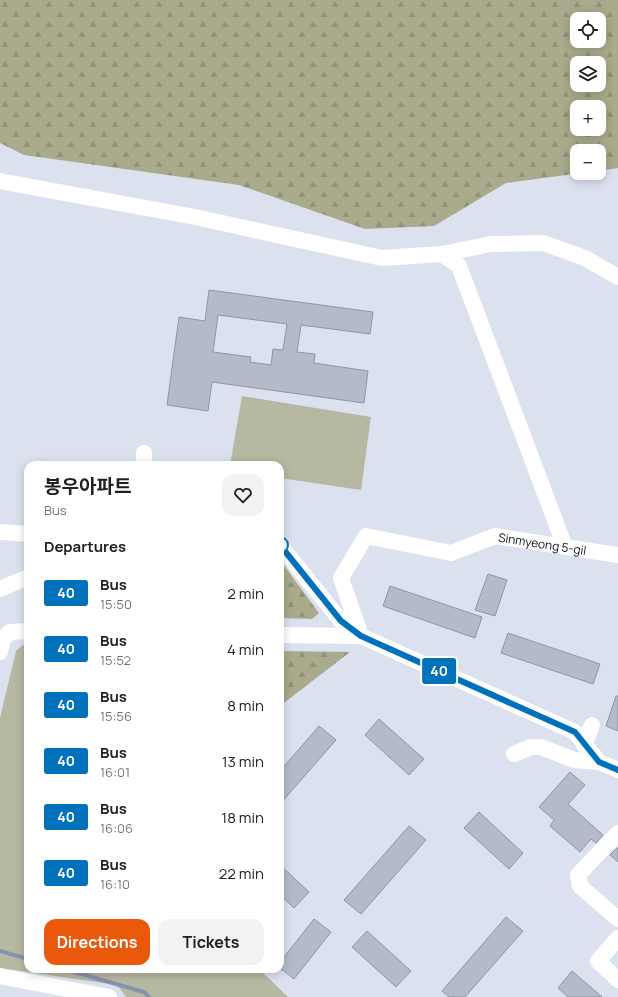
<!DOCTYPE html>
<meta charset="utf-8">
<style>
body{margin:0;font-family:Manrope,"Noto Sans KR",sans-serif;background:#f2f2f2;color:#202124;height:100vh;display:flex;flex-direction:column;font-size:15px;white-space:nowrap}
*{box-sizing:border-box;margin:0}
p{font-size:13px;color:#757577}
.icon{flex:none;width:22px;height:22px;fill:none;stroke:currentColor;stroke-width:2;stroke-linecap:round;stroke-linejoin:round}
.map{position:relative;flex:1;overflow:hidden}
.drawer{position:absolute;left:24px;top:461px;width:260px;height:512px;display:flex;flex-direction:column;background:#fff;border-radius:12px;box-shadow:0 2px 10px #0003}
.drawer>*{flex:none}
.badge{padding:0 8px;border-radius:3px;font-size:14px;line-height:26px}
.buttons{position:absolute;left:570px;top:12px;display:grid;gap:8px}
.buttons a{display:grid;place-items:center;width:36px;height:36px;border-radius:8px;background:#fff;box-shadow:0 2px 10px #0003;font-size:20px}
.map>.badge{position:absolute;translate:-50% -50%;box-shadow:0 0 0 2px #fff}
h2{padding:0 20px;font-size:15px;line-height:36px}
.round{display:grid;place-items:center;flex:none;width:42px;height:42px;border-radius:12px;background:#f2f2f2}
.overview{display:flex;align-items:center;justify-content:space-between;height:68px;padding:0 20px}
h1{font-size:19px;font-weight:700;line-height:30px}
.cta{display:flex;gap:8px;margin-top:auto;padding:8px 20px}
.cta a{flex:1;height:46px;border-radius:12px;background:#ea580c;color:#fff;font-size:16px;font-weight:700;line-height:46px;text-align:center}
.cta a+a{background:#f2f2f2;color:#202124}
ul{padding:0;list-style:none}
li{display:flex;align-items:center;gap:12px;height:56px;padding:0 20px}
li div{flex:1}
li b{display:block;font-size:15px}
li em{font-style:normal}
li .badge{min-width:44px;font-weight:700;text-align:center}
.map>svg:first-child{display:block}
.forest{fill:url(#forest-firs);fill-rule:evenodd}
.park{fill:#b7b8a2}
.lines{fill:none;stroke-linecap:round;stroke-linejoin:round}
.stream{stroke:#8793ae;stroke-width:4}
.building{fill:#b4bac7;stroke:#9095a2;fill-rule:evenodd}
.minor{stroke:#fff;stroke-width:16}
.line-casing{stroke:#fff;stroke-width:9}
.line{stroke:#0072bc;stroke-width:6}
.stop-dot{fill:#fff;stroke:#0072bc;stroke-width:2}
.labels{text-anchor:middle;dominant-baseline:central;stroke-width:3;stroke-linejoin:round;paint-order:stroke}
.street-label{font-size:12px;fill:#0c0e13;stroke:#dbe1ef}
</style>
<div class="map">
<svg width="618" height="997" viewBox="0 0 618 997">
<defs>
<pattern id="forest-firs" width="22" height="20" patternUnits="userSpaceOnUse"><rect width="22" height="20" fill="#aaab8c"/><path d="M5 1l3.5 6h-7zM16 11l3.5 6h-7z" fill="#919278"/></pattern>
</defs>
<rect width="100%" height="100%" fill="#dbe1ef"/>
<!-- forest -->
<g class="forest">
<path d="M0,0H618V168L599,171V151H577V173H581L506,183L434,226L365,229L239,185L24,155L0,143ZM577,19H599V41H577ZM577,63H599V85H577ZM577,107H599V129H577Z"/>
<polygon points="280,560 319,613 312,619 280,618"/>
<polygon points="280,651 350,652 280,706"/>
</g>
<!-- park -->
<g class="park">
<polygon points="242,396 371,417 361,490 280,478 280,465 230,465"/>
<polygon points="27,642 28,969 259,969 288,997 126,997 117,985 0,968 0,718 16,651"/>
</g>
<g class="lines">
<!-- stream -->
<g class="stream">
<polyline points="0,951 28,959"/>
<polyline points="64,969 144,992 149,997"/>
</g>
</g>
<!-- building -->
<g class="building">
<path d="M209,290L373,312L370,334L301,325L297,352L315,354L314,363L368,371L364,403L212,382L208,411L167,405L179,317L205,321ZM218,315L287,324L283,350L273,349L271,365L250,362L251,357L213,352Z"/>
<polygon points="488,574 507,580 495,616 475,610"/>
<polygon points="390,586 482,617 475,638 383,606"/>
<polygon points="508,633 600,664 593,684 501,653"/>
<polygon points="616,696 618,696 618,731 606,726"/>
<polygon points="379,719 424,759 409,775 365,735"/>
<polygon points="319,726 336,740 280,804 280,771"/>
<polygon points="570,772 585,785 568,804 603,835 596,843 591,839 580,852 550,826 554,820 539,807"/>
<polygon points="479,812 523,853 509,869 464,828"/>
<polygon points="409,826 426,840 361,914 344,900"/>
<polygon points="617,848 618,848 618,862 610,855"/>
<polygon points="280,865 309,892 294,908 280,895"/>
<polygon points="506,917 523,931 465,997 449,997 442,991"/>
<polygon points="314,919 331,932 294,979 280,968 280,962"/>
<polygon points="367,931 411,971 396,987 352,947"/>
<polygon points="572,971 602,997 568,997 558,988"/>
</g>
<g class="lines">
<!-- minor -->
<g class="minor">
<polyline points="0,181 195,217 382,258 442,254 459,266 565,547"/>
<polyline points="442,254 491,244 543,243 585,258 618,277"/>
<polyline points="144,465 144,453"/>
<polyline points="0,532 28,534"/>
<polyline points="280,545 341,621 361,636 575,732 599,762 618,770"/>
<polyline points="0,589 28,577"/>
<polyline points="280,635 361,636"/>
<path id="s1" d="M361,636L341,578L366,536L451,553L495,536L618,555"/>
<polyline points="0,652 3,639 10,632 28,631"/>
<polyline points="584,745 592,725"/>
<polyline points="514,754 531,747 541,747 574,760 599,762"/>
<polyline points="618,833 578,875 580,886 618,919"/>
<polyline points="618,938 598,961 618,980"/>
<polyline points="0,976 109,997"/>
</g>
</g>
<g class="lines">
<!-- line casing -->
<g class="line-casing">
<polyline id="line" points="280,545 341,621 361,636 575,732 599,762 618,770"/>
</g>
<!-- line -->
<use href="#line" class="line"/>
</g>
<!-- markers -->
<circle class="stop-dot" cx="280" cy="545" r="8"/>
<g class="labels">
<!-- street labels -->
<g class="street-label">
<text stroke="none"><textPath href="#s1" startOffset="292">Sinmyeong 5-gil</textPath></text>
</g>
</g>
</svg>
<div class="buttons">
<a><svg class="icon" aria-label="locate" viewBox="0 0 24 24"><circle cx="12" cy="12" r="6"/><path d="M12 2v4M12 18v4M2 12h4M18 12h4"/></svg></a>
<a><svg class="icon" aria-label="layers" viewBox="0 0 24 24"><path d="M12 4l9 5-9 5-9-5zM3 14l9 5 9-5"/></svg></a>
<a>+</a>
<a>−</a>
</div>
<b class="badge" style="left:439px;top:671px;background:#0072bc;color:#fff">40</b>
<section class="drawer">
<div class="overview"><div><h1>봉우아파트</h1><p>Bus</p></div><a class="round"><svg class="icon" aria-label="heart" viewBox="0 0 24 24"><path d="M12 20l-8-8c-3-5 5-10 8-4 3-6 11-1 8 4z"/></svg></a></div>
<h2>Departures</h2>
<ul>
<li><span class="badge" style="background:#0072bc;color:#fff">40</span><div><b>Bus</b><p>15:50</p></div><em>2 min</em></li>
<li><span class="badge" style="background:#0072bc;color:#fff">40</span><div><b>Bus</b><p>15:52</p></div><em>4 min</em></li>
<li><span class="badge" style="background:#0072bc;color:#fff">40</span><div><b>Bus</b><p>15:56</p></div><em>8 min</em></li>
<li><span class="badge" style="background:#0072bc;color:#fff">40</span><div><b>Bus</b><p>16:01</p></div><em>13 min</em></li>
<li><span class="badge" style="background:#0072bc;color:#fff">40</span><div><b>Bus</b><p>16:06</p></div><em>18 min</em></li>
<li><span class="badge" style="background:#0072bc;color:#fff">40</span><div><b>Bus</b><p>16:10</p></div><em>22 min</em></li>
</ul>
<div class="cta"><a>Directions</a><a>Tickets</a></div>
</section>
</div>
